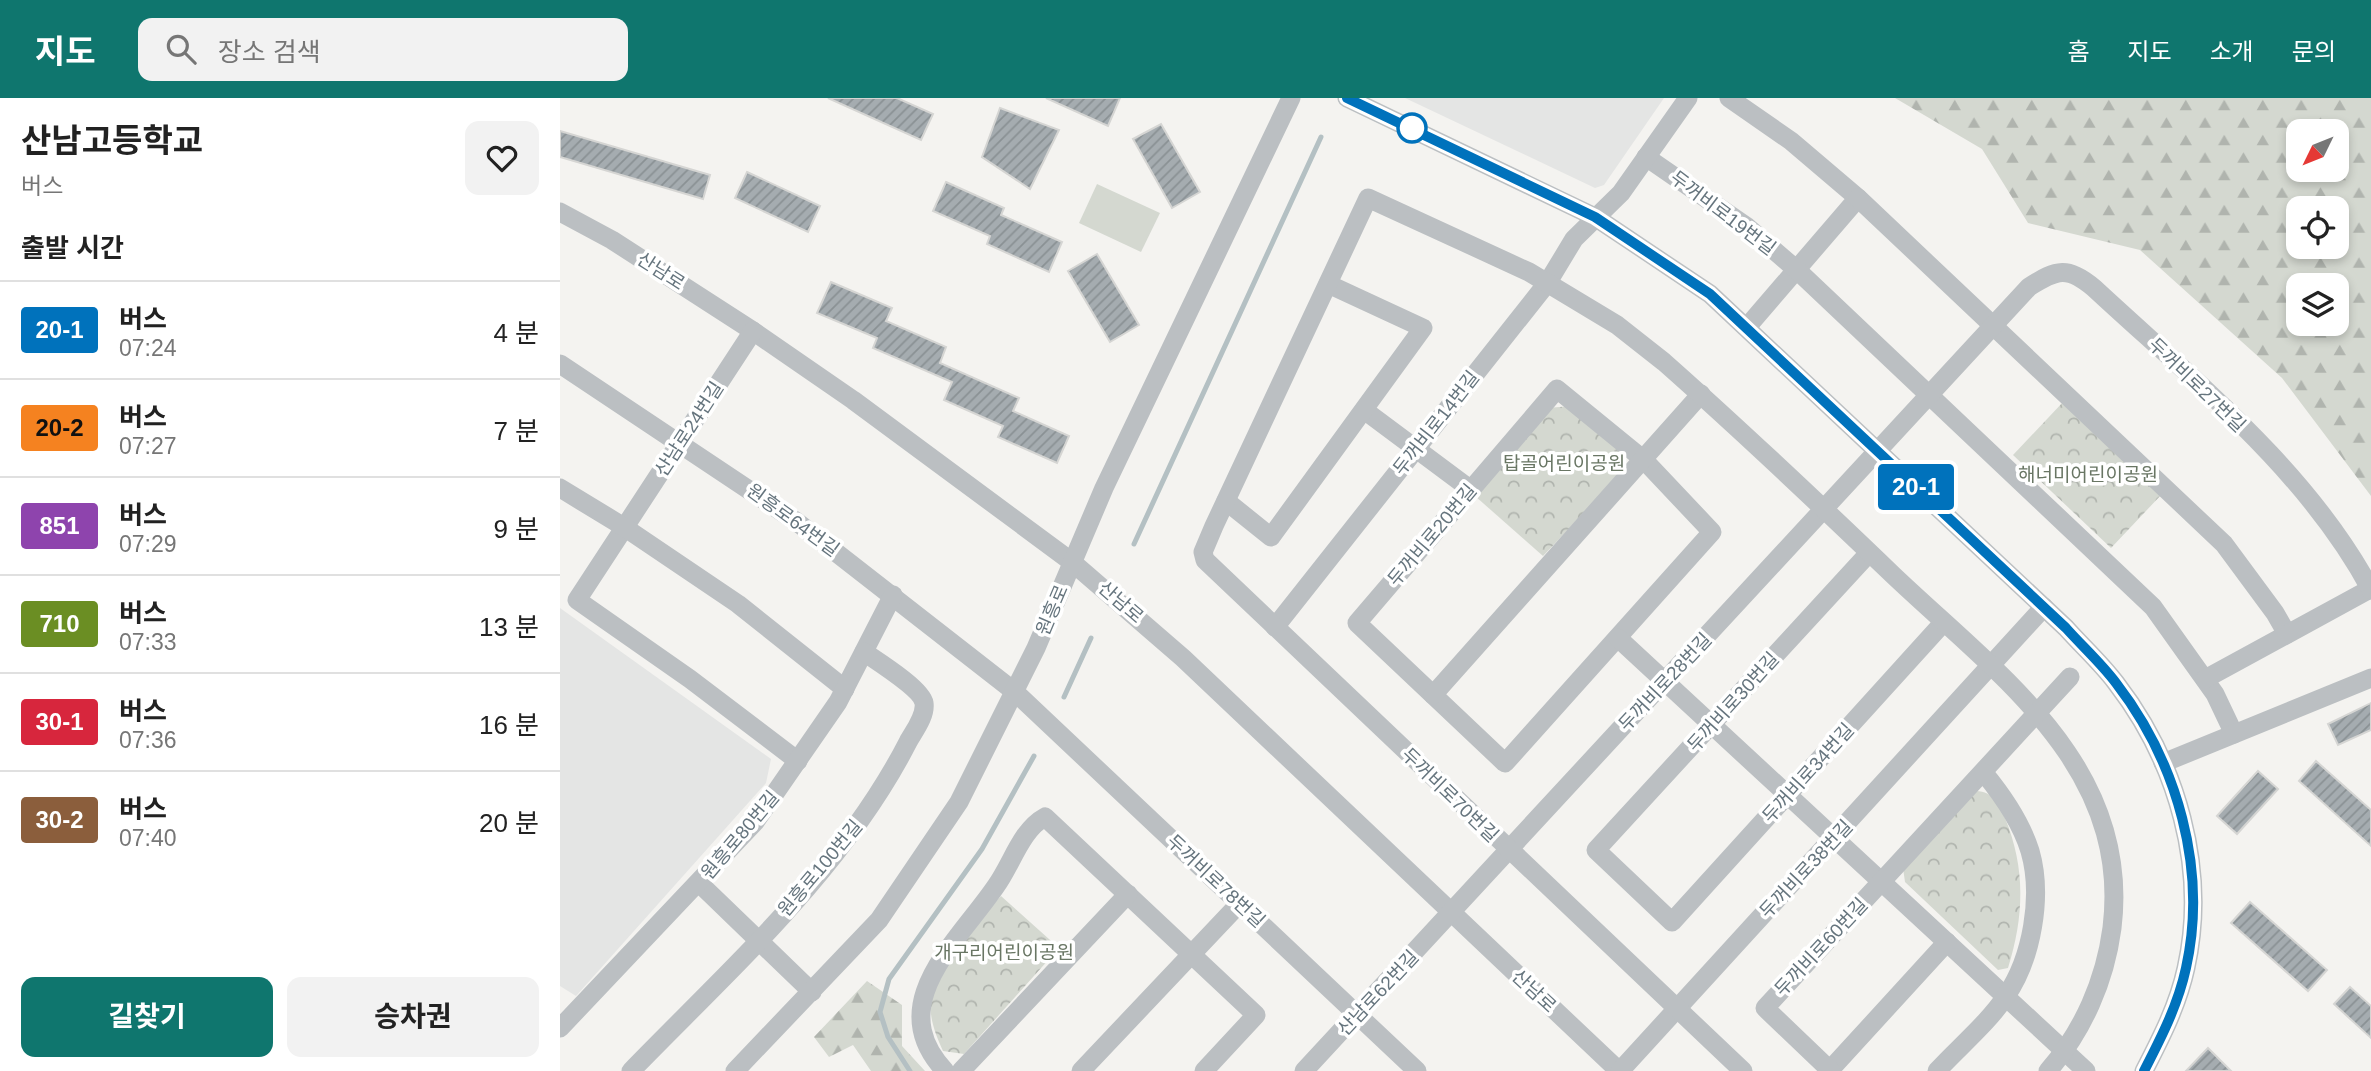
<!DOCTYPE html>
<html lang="ko">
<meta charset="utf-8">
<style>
body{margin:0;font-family:Helvetica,"Noto Sans KR",sans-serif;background:#f2f2f2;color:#222;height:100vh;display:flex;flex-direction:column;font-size:26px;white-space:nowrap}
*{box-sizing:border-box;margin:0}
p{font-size:23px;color:#767676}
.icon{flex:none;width:38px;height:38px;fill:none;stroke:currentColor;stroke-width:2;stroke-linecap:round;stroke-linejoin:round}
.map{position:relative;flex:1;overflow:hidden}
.side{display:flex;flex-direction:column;background:#fff;width:560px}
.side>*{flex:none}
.badge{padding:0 14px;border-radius:5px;font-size:24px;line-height:46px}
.needle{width:46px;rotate:227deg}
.fabs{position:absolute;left:1726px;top:21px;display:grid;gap:14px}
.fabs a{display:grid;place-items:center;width:63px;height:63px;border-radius:14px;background:#fff;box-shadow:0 4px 10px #0003;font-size:35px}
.map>.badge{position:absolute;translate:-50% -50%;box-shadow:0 0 0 4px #fff}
h2{padding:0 21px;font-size:26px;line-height:63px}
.round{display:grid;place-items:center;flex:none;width:74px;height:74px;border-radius:14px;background:#f2f2f2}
.head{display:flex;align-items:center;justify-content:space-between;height:119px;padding:0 21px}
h1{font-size:33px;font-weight:700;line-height:52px}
.primary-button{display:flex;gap:14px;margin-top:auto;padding:14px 21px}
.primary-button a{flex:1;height:80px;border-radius:14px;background:#0f766e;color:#fff;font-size:28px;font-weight:700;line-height:80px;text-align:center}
.primary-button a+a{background:#f2f2f2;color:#222}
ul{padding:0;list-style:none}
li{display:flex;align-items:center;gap:21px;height:98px;padding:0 21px;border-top:2px solid #e0e0e0}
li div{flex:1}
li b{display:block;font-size:26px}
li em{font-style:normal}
li .badge{min-width:77px;font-weight:700;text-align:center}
header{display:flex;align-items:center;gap:42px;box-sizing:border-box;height:98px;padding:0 35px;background:#0f766e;color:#fff}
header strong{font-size:33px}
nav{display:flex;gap:38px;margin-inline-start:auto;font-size:24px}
.search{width:490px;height:63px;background:#f2f2f2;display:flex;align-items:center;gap:18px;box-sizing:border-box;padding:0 24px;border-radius:14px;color:#767676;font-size:26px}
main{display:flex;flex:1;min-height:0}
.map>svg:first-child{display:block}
.built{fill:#e4e5e4}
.green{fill:#d4d8d0}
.forest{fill:url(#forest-firs);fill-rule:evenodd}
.park{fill:url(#park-crowns)}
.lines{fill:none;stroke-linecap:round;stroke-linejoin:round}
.stream{stroke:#b4c0c3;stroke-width:5}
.building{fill:url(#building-hatch);stroke:#d5d5d3;stroke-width:2}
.minor{stroke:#bbbfc2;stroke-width:19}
.line-casing{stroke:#fff;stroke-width:16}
.line{stroke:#0072bc;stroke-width:10}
.stop-dot{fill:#fff;stroke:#0072bc;stroke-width:3.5}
.labels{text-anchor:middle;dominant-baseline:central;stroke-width:7;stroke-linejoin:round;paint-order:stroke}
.street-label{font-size:19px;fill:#66757e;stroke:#fff}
.park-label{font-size:19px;fill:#697664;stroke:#fff}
</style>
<header>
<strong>지도</strong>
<div class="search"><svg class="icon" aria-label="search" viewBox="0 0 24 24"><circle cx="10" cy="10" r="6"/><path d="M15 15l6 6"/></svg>장소 검색</div>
<nav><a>홈</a><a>지도</a><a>소개</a><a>문의</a></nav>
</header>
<main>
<section class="side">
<div class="head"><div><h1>산남고등학교</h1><p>버스</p></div><a class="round"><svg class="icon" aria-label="heart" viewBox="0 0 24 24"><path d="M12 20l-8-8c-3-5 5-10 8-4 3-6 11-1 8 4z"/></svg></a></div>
<h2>출발 시간</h2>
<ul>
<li><span class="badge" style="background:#0072bc;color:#fff">20-1</span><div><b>버스</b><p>07:24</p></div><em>4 분</em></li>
<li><span class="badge" style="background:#f58220;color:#111">20-2</span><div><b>버스</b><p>07:27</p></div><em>7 분</em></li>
<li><span class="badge" style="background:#8e44ad;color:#fff">851</span><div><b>버스</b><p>07:29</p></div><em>9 분</em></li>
<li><span class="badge" style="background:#6b8e23;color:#fff">710</span><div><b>버스</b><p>07:33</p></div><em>13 분</em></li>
<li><span class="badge" style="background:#d7263d;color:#fff">30-1</span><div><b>버스</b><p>07:36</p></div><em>16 분</em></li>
<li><span class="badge" style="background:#8b5e3c;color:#fff">30-2</span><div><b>버스</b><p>07:40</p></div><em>20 분</em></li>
</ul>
<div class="primary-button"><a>길찾기</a><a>승차권</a></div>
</section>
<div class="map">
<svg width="1811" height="973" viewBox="0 0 1811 973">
<defs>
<pattern id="forest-firs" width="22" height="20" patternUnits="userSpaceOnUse" patternTransform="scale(1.75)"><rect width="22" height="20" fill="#d4d8d0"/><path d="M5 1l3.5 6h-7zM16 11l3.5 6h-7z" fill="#b0b4ae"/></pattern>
<pattern id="park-crowns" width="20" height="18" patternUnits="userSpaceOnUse" patternTransform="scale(1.75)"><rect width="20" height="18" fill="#d4d8d0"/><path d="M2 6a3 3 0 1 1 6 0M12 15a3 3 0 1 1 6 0" fill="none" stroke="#b0b4ae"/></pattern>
<pattern id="building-hatch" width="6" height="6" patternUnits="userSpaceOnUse" patternTransform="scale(1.75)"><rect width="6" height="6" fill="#a5acb0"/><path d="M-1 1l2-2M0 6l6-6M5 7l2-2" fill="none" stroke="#8a9194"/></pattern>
</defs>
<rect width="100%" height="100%" fill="#f4f3f0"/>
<!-- built -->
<g class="built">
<polygon points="845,0 1104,0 1044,87 1035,90"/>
<polygon points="0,510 211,661 206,685 16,898 0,888"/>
</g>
<!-- green -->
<polygon class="green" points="537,86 600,115 581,154 519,125"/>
<!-- forest -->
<g class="forest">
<path d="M1335,0H1811V398L1722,280L1580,152L1468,125L1422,51ZM1738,33H1776V72H1738ZM1738,110H1776V149H1738ZM1738,187H1776V226H1738Z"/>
<polygon points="307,883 342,907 342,948 365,973 311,973 293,947 269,959 254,939"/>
</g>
<!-- park -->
<g class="park">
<polygon points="1504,303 1602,396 1551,450 1453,357"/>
<polygon points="1012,308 1067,351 1061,376 983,458 915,398 987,310"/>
<path d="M1416,693C1434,694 1438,705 1445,720C1466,771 1464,819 1448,870L1438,872L1345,784L1343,770Z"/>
<path d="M441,798L499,850L404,956L383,953C375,935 367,916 372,895C381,863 419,823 441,798Z"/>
</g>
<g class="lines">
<!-- stream -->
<g class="stream">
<polyline points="574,446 761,39"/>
<polyline points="504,599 531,540"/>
<polyline points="350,973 328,939 320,914 329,881 422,751 474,658"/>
</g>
</g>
<!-- building -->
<g class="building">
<polygon points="268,0 337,0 373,16 361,42"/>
<polygon points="486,0 560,0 548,28"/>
<polygon points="440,10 499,32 470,91 422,59"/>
<polygon points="601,26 640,94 612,110 573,41"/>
<polygon points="0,33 150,77 143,101 0,59"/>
<polygon points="187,74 260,108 248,134 175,100"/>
<polygon points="386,84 444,110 441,117 502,144 489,174 427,146 430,138 373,113"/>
<polygon points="537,156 579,227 550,244 508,173"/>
<polygon points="271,184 332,210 326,223 386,249 380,265 459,300 453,313 509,338 497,365 438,339 443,328 384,302 392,284 313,250 317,240 257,215"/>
<polygon points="1811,605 1811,632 1778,647 1768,626"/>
<polygon points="1756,663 1811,712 1811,748 1739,683"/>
<polygon points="1698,673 1718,691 1677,736 1657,718"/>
<polygon points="1690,804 1767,872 1748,893 1671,825"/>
<polygon points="1790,889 1811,908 1811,940 1774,906"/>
<polygon points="1648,950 1671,973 1626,973"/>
</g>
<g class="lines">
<!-- minor -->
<g class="minor">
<path d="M787,0L1035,119L1150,196L1506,530C1522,548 1541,565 1556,585C1617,664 1648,771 1626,870C1618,907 1601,940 1584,973"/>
<polyline points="1169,0 1231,43 1298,100 1187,229"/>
<polyline points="1086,59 1186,128 1238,173 1593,509 1655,596 1674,636"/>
<polyline points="1298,100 1664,446 1715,515 1727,536"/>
<polyline points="0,114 52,142 193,233 293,302 512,464 623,560 1059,973"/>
<polyline points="193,233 17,502 130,581 238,663"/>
<polyline points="0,266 237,424 455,594 857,973"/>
<polygon points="997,291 1084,362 1152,434 945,665 797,525"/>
<polyline points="804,312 910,391"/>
<polyline points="0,390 64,429 178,506 285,591"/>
<polyline points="666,403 711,439 863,230 768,186"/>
<polyline points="1309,455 1036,752 1112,824 1383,525"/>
<polyline points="715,529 988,184 1014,141 1061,95 1128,0"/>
<polyline points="1058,540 1526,973"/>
<polyline points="1645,581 1810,491"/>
<polyline points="873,597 1141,296"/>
<polyline points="1603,665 1811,580"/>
<polyline points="139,785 252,894"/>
<polyline points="0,930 195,724 278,604 333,497"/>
<path d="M71,973C170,871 283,771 348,644C354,633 366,618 364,605C362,591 317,563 304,554"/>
<polyline points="175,973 319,822 399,704 476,550 544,390 731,0"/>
<path d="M385,973C322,906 398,844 436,788C452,766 461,732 485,719L696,917L644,973"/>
<polyline points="401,973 568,796"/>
<polyline points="521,973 680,805"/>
<path d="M744,973L1469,189C1497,171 1508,168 1534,190C1633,282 1747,372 1811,492"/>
<polyline points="1060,973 1484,509"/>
<path d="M1183,973L645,462L643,454L654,428L808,100L969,174L1057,227L1104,264C1182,333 1258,405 1333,477C1437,576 1572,668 1552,830C1545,883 1523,933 1488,973"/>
<polyline points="1269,973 1387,844"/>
<polyline points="1271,973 1205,910 1510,579"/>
<path d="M1377,973C1399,949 1428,925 1446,898C1472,860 1483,798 1470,753C1461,724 1443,698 1424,675"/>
</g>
</g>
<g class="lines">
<!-- line casing -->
<g class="line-casing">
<path id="line" d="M787,0L1035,119L1150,196L1506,530C1522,548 1541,565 1556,585C1617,664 1648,771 1626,870C1618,907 1601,940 1584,973"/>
</g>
<!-- line -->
<use href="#line" class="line"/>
</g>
<!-- markers -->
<circle class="stop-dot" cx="852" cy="30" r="14"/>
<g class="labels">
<!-- street labels -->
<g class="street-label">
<text transform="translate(1163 115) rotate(37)">두꺼비로19번길</text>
<text transform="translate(101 173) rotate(33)">산남로</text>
<text transform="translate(1637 287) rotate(44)">두꺼비로27번길</text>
<text transform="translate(876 325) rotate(-52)">두꺼비로14번길</text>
<text transform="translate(129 331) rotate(-57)">산남로24번길</text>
<text transform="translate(233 422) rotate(36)">원흥로64번길</text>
<text transform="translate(872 437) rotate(-50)">두꺼비로20번길</text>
<text transform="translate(561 504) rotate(41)">산남로</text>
<text transform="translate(492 512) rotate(-67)">원흥로</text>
<text transform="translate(1105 584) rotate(-47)">두꺼비로28번길</text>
<text transform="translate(1173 604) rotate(-48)">두꺼비로30번길</text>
<text transform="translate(1248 675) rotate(-48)">두꺼비로34번길</text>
<text transform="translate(890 697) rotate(44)">두꺼비로70번길</text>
<text transform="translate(180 737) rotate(-50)">원흥로80번길</text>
<text transform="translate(260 770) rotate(-50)">원흥로100번길</text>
<text transform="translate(1246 771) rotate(-47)">두꺼비로38번길</text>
<text transform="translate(656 783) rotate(43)">두꺼비로78번길</text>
<text transform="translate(1261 849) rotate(-47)">두꺼비로60번길</text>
<text transform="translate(974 893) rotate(43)">산남로</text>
<text transform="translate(818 895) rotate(-47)">산남로62번길</text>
</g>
<!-- park labels -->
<g class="park-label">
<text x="1004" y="365">탑골어린이공원</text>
<text x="1528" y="376">해너미어린이공원</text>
<text x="444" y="854">개구리어린이공원</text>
</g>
</g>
</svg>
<div class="fabs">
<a><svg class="needle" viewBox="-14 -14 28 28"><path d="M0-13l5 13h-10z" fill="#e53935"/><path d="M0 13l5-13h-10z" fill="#767676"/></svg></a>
<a><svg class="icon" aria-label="locate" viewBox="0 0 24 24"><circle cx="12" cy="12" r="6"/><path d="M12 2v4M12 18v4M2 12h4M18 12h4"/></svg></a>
<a><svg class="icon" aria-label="layers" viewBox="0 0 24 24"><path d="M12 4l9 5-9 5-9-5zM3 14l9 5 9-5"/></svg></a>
</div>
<b class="badge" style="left:1356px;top:389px;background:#0072bc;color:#fff">20-1</b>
</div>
</main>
